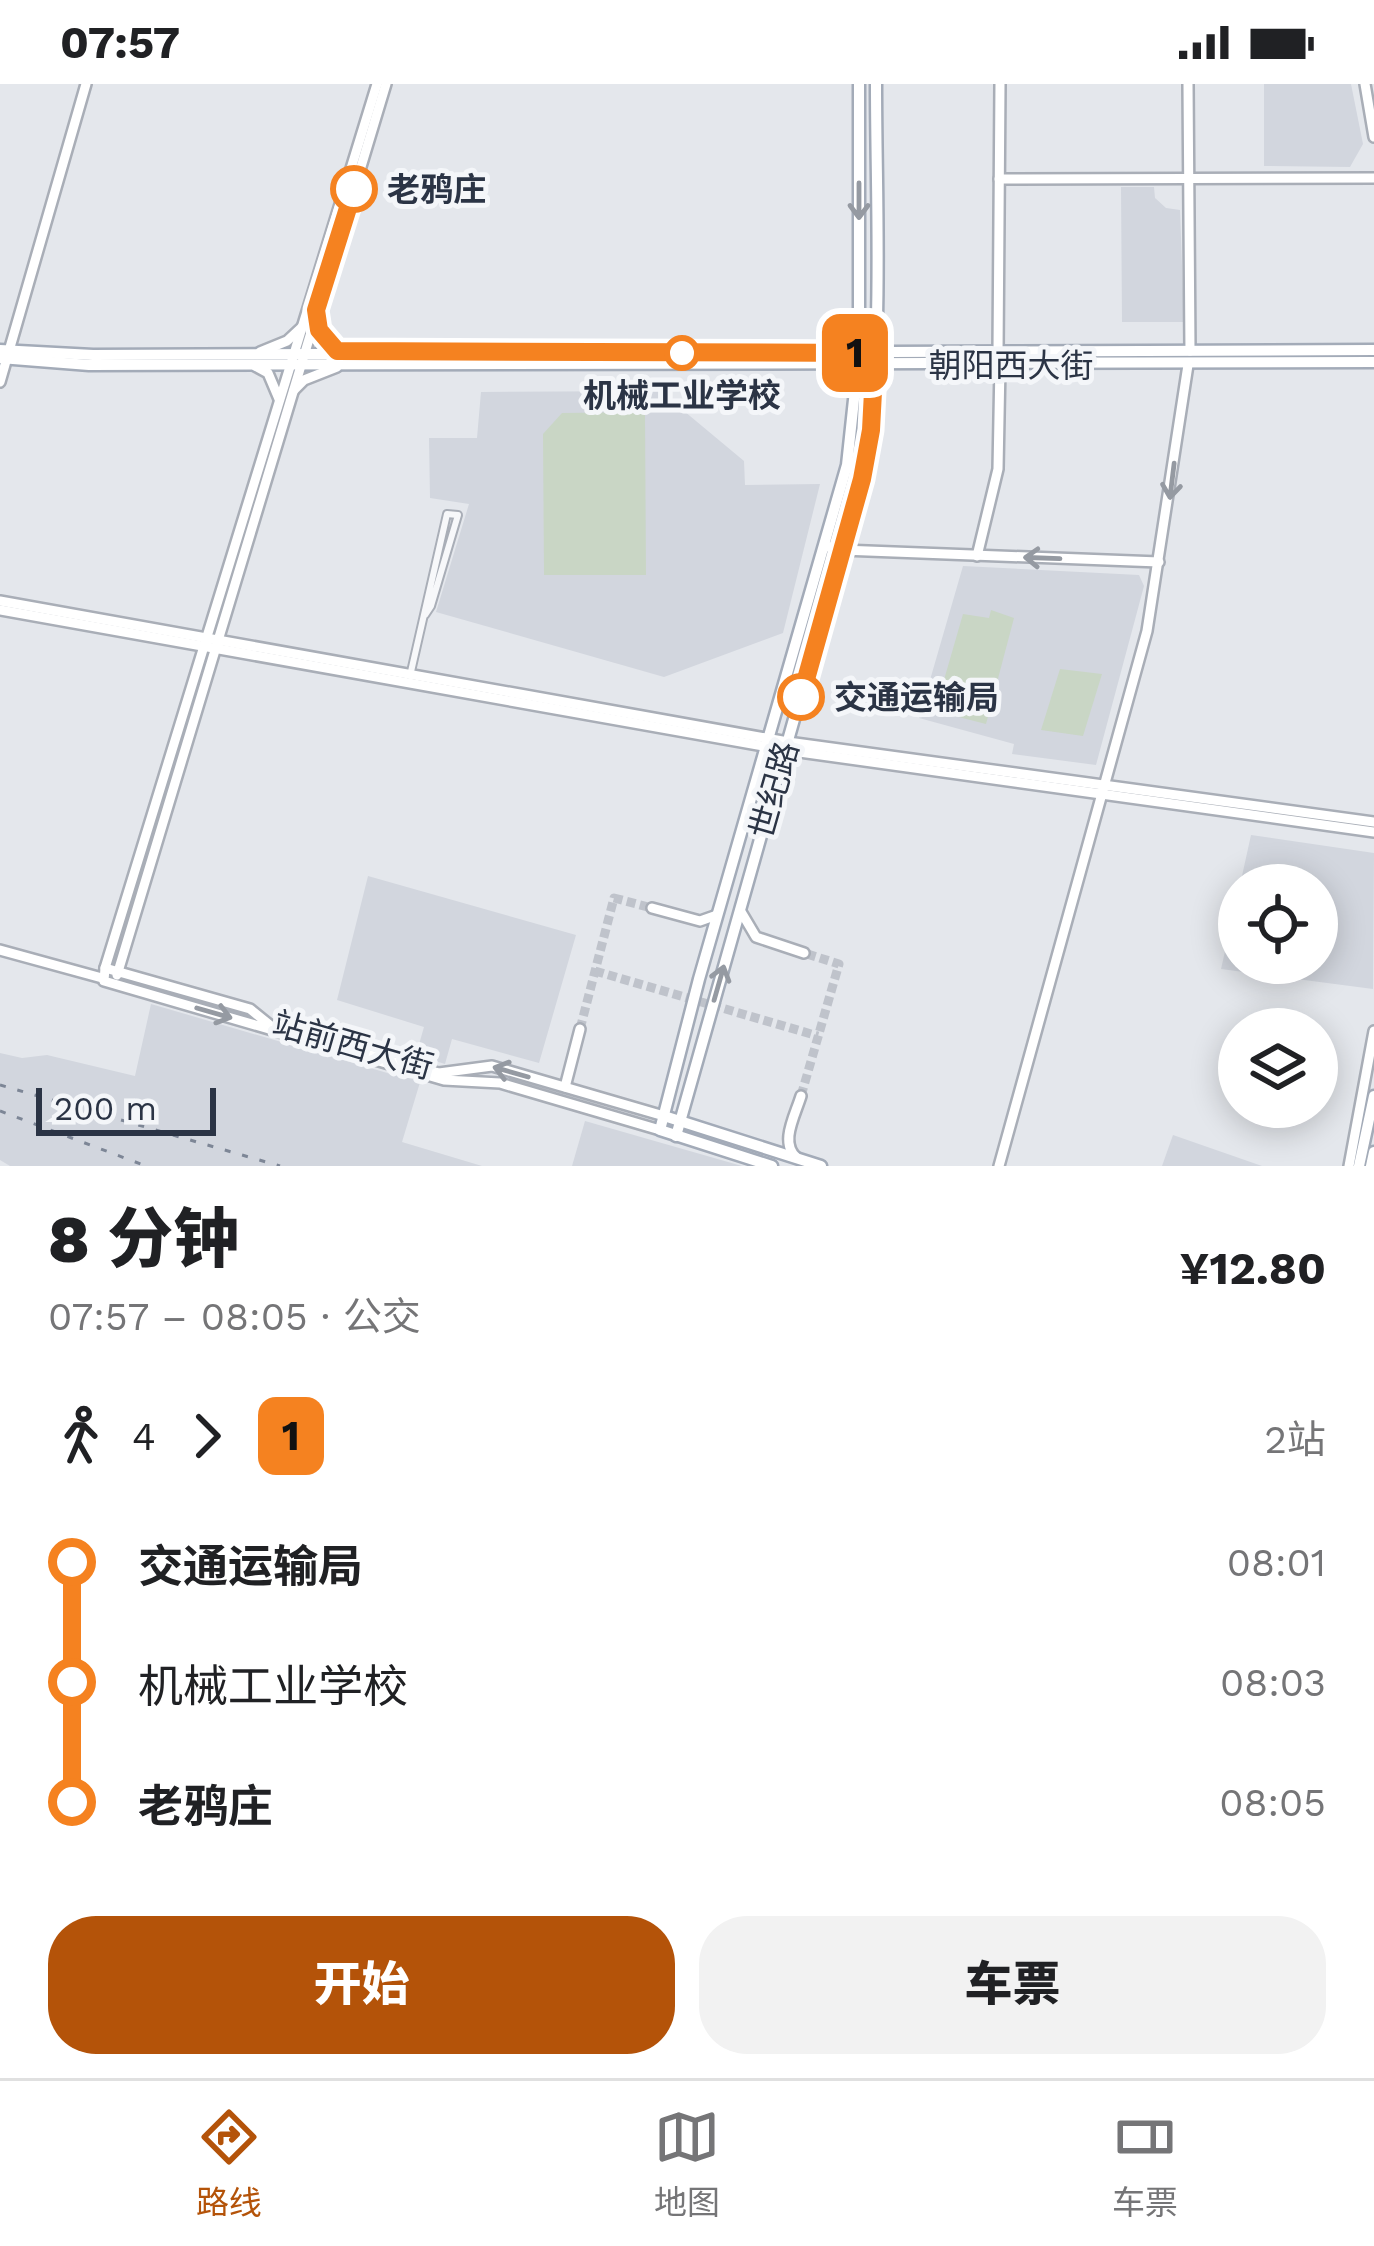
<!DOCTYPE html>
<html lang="zh">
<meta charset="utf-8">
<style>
body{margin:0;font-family:"Work Sans","Noto Sans SC",sans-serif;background:#f2f2f2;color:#202124;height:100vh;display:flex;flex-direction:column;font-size:45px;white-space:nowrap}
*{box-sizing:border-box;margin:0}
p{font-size:39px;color:#757577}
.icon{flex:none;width:66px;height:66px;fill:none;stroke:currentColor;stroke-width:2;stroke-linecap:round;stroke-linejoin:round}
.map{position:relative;height:1082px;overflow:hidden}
.drawer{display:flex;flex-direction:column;background:#fff;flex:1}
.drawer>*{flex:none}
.badge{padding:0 24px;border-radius:18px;font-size:42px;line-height:78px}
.tools{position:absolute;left:1218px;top:780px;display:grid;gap:24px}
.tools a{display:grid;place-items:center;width:120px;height:120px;border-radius:50%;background:#fff;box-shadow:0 6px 30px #0003;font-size:60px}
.scale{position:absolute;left:36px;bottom:30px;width:180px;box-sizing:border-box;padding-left:12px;border:6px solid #2b3445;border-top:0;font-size:33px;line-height:42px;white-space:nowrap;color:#2b3445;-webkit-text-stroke:9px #f4f6f9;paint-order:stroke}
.map>.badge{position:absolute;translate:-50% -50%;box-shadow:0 0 0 6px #fff}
.legs{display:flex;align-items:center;gap:18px;height:132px;padding:0 48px;font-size:39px}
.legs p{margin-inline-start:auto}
.summary{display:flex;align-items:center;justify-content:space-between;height:204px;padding:0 48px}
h1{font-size:66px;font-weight:800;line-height:90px}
.cta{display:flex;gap:24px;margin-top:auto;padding:24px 48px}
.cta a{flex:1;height:138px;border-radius:48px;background:#b45309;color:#fff;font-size:48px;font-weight:800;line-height:138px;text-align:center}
.cta a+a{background:#f2f2f2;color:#202124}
ul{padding:0 48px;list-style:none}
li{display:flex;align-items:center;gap:42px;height:120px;font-size:45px}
li i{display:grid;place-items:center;width:18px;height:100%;margin:0 15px;background:currentColor}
li i::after{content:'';width:30px;height:30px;margin:-15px;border:9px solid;border-radius:50%;background:#fff}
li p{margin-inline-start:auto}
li:first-child i{background:linear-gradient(#0000 50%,currentColor 0)}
li:last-child i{background:linear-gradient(currentColor 50%,#0000 0)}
.status{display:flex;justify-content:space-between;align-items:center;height:84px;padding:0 60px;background:#fff;direction:ltr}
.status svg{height:33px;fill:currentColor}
.dock{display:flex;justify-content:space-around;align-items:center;height:168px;border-top:3px solid #e0e0e0;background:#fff;font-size:33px;color:#757577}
.dock a{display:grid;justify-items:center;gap:6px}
.dock .selected{color:#b45309}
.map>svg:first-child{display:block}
.built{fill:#d2d6de}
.park{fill:#c9d6c5}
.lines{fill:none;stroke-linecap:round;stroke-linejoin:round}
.secondary-tunnel{stroke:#bfc3cb;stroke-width:9;stroke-dasharray:9 4.5;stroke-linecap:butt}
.street-casing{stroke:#a9aeb7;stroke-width:10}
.secondary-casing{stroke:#a9aeb7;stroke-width:14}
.primary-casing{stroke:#a3abb8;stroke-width:15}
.street{stroke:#f7f8fa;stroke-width:6}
.secondary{stroke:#fff;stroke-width:9}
.primary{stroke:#fff;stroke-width:10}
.rail{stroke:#7d8696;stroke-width:3;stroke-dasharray:6 12;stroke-linecap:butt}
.oneway{stroke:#959aa2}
.line-1-casing{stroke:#fff;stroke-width:27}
.line-1{stroke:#f58220;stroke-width:18}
.stop-1-dot{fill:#fff;stroke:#f58220;stroke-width:6}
.labels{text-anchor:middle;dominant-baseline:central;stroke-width:10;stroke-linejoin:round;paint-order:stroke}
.stop-label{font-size:33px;font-weight:bold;fill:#2b3445;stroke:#f4f6f9;text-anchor:start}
.street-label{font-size:33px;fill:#2b3445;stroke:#f4f6f9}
</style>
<div class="status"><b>07:57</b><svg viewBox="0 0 49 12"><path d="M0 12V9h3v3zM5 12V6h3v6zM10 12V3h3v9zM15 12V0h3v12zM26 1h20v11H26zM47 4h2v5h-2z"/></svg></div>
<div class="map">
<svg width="1374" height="1082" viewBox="0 0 1374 1082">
<rect width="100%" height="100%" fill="#e4e7ec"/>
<!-- built -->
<g class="built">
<polygon points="1264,0 1351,0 1363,60 1350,83 1264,82"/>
<polygon points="1121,103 1154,103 1155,114 1166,124 1180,126 1184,238 1122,238"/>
<polygon points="660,307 744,377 745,401 820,400 783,549 664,593 436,528 469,420 430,414 429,354 477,354 481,308"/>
<polygon points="963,482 1139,491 1144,502 1096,681 1012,670 1014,660 919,634"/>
<polygon points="1251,751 1374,769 1373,905 1221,885 1239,806 1239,879 1317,879 1317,801 1240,801"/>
<polygon points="368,792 576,851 539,979 452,955 445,980 416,971 424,943 337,916"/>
<polygon points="151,920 401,993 421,995 402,1058 482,1082 10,1082 0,1076 0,969 22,974 47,971 135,992"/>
<polygon points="585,1037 742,1082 572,1082"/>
<polygon points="1173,1051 1262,1082 1162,1082"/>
</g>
<!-- park -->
<g class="park">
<polygon points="645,328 646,491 544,491 543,350 562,329"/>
<polygon points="991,526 1014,534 986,640 935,627 963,530 989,534"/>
<polygon points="1060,585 1102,590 1083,652 1041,646"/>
</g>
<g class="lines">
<!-- secondary-tunnel -->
<g class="secondary-tunnel">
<polyline points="595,887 818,952"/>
<polyline points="580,945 614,814 652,824"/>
<polyline points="801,1012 839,880 804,869"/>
</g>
<!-- street casing -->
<g class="street-casing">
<polyline id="street" points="410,592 447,430 458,431 431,522 425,531"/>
</g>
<!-- secondary casing -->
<g class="secondary-casing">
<g id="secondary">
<polyline points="1188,0 1190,267"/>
<polyline points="1365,0 1374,53"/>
<polyline points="999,95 1374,94"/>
<polyline points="317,232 325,257 343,268"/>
<polyline points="260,268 287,257 302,243"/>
<polyline points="998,268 1000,0"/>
<polyline points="255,282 268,289 279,315"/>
<polyline points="0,298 86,0"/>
<polyline points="294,306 304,296 337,283"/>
<polyline points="825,462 842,466 1159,478"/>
<polyline points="977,472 998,385 1000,281"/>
<polyline points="0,517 788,658 1374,738"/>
<polyline points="0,526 785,666 1374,748"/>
<polyline points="652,824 700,837 717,831"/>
<polyline points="740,826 756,853 804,869"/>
<polyline points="0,866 102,894"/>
<polyline points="105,884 377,0"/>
<polyline points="117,891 386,0"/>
<polyline points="565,1003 580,945"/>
<polyline points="660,1046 500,999 444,996 104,897 105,884 250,925 271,942 416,984 439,989 492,982 664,1032"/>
<path d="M797,1074C779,1059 795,1032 801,1012"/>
<polyline points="999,1082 1147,547 1188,281"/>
<polyline points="1349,1082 1374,947"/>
</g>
</g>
<!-- primary casing -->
<g class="primary-casing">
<g id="primary">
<polyline points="0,266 93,271 1374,266"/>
<polyline points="0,274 89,281 1374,278"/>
<polyline points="664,1032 821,1082"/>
<path d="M676,1052L862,395C885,265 876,131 876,0"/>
<polyline points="772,1082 660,1046 699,895 847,381 859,269 859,0"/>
<polyline points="1359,1082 1374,1012"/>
<polyline points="1371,1082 1374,1068"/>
</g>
</g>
<!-- street -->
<use href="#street" class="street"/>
<!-- secondary -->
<use href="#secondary" class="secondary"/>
<!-- primary -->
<use href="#primary" class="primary"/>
<!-- rail -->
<g class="rail">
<polyline points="0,1001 280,1082"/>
<polyline points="0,1027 146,1082"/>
</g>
</g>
<!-- one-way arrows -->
<defs><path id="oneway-shaft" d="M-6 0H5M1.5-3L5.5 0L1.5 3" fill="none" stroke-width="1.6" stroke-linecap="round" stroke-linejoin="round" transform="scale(3)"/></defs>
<g class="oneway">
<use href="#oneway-shaft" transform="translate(859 117) rotate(90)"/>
<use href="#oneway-shaft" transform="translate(1172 397) rotate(97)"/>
<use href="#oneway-shaft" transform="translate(1042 474) rotate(-178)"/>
<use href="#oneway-shaft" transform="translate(719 899) rotate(-74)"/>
<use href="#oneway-shaft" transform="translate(214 929) rotate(16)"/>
<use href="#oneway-shaft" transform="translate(511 988) rotate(-164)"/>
</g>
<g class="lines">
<!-- line-1 casing -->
<g class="line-1-casing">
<polyline id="line-1" points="354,105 316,226 319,246 337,267 875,269 871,346 862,395 801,613"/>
</g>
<!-- line-1 -->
<use href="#line-1" class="line-1"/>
</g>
<!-- markers -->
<g class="stop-1-dot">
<circle cx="354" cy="105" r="21"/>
<circle cx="682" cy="269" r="15"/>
<circle cx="801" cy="613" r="21"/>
</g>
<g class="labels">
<!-- stop labels -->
<g class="stop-label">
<text x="387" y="105">老鸦庄</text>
<text x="682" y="311" text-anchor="middle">机械工业学校</text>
<text x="834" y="613">交通运输局</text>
</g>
<!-- street labels -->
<g class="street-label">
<text x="1011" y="281">朝阳西大街</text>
<text transform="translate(774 706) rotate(-74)">世纪路</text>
<text transform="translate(353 961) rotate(16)">站前西大街</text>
</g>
</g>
</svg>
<div class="tools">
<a><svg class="icon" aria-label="locate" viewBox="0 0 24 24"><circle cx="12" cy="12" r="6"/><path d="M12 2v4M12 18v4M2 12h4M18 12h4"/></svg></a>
<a><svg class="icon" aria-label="layers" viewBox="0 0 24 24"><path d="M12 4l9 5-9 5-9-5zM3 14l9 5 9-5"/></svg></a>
</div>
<div class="scale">200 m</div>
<b class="badge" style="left:855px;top:269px;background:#f58220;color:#111">1</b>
</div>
<section class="drawer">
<div class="summary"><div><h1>8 分钟</h1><p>07:57 – 08:05 · 公交</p></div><b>¥12.80</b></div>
<div class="legs"><svg class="icon" aria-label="walk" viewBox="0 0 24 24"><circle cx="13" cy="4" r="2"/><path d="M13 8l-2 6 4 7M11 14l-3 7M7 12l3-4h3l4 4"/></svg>4<svg class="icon" aria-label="forward" viewBox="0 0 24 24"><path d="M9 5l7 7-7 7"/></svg><b class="badge" style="background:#f58220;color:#111">1</b><p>2站</p></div>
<ul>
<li><i style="color:#f58220"></i><b>交通运输局</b><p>08:01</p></li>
<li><i style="color:#f58220"></i><span>机械工业学校</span><p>08:03</p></li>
<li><i style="color:#f58220"></i><b>老鸦庄</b><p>08:05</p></li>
</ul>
<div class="cta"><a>开始</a><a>车票</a></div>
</section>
<nav class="dock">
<a class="selected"><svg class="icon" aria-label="directions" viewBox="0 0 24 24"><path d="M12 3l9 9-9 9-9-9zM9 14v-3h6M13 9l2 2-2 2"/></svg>路线</a>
<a><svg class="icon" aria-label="map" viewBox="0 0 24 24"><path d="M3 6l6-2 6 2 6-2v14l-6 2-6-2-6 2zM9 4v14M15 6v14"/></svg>地图</a>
<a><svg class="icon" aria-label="tickets" viewBox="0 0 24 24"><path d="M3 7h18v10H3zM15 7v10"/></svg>车票</a>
</nav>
